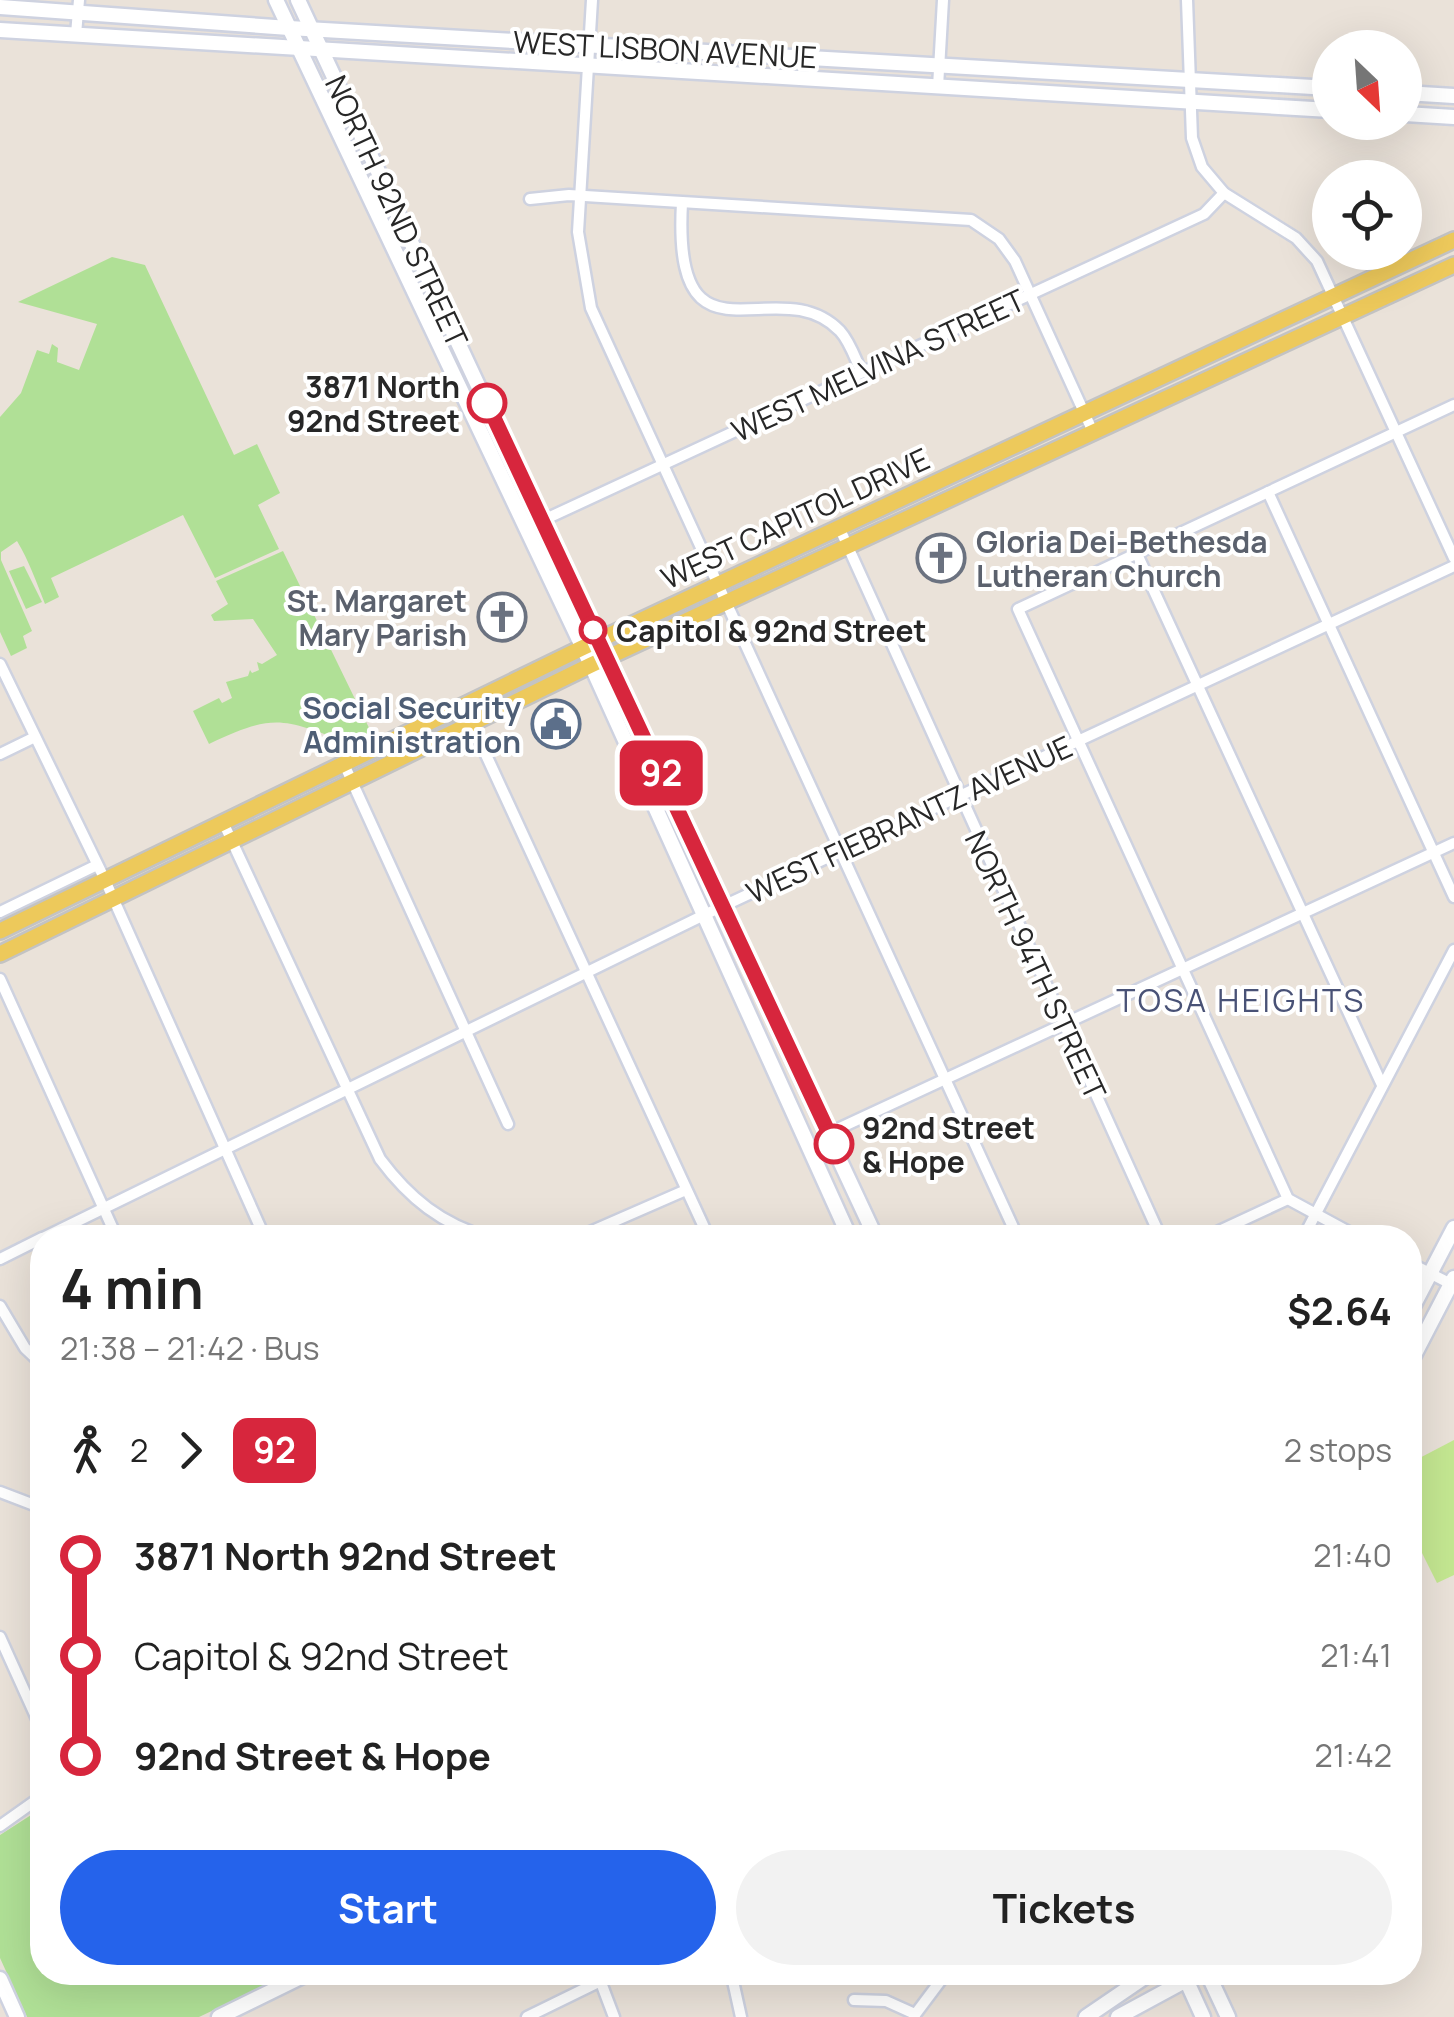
<!DOCTYPE html>
<meta charset="utf-8">
<style>
body{margin:0;font-family:Manrope,sans-serif;background:#f2f2f2;color:#222;height:100vh;display:flex;flex-direction:column;font-size:38px;white-space:nowrap}
*{box-sizing:border-box;margin:0}
p{font-size:32px;color:#767676}
.icon{flex:none;width:55px;height:55px;fill:none;stroke:currentColor;stroke-width:2;stroke-linecap:round;stroke-linejoin:round}
.map{position:relative;flex:1;overflow:hidden}
.panel{position:absolute;left:30px;top:1225px;width:1392px;height:760px;display:flex;flex-direction:column;background:#fff;border-radius:40px;box-shadow:0 10px 40px #0002}
.panel>*{flex:none}
.badge{padding:0 20px;border-radius:15px;font-size:35px;line-height:65px}
.needle{width:65px;rotate:155deg}
.tools{position:absolute;left:1312px;top:30px;display:grid;gap:20px}
.tools a{display:grid;place-items:center;width:110px;height:110px;border-radius:50%;background:#fff;box-shadow:0 10px 40px #0002;font-size:50px}
.map>.badge{position:absolute;translate:-50% -50%;box-shadow:0 0 0 5px #fff}
.legs{display:flex;align-items:center;gap:15px;height:110px;padding:0 30px;font-size:32px}
.legs p{margin-inline-start:auto}
.head{display:flex;align-items:center;justify-content:space-between;height:170px;padding:0 30px}
h1{font-size:55px;font-weight:700;line-height:75px}
.primary-button{display:flex;gap:20px;margin-top:auto;padding:20px 30px}
.primary-button a{flex:1;height:115px;border-radius:60px;background:#2563eb;color:#fff;font-size:40px;font-weight:700;line-height:115px;text-align:center}
.primary-button a+a{background:#f2f2f2;color:#222}
ul{padding:0 30px;list-style:none}
li{display:flex;align-items:center;gap:35px;height:100px;font-size:38px}
li i{display:grid;place-items:center;width:15px;height:100%;margin:0 12px;background:currentColor}
li i::after{content:'';width:25px;height:25px;margin:-12px;border:8px solid;border-radius:50%;background:#fff}
li p{margin-inline-start:auto}
li:first-child i{background:linear-gradient(#0000 50%,currentColor 0)}
li:last-child i{background:linear-gradient(currentColor 50%,#0000 0)}
.map>svg:first-child{display:block}
.green{fill:#b0e096}
.pitch{fill:#c4e791}
.lines{fill:none;stroke-linecap:round;stroke-linejoin:round}
.street-casing{stroke:#ced2e0;stroke-width:15}
.secondary-casing{stroke:#ced2e0;stroke-width:19}
.primary-casing{stroke:#c3c3c3;stroke-width:20}
.street{stroke:#fff;stroke-width:10}
.secondary{stroke:#fff;stroke-width:14}
.primary{stroke:#edc95b;stroke-width:15}
.line-1-casing{stroke:#fff;stroke-width:22}
.line-1{stroke:#d7263d;stroke-width:15}
.stop-1-dot{fill:#fff;stroke:#d7263d;stroke-width:5}
.labels{text-anchor:middle;dominant-baseline:central;stroke-width:8;stroke-linejoin:round;paint-order:stroke}
.street-label{font-size:30px;fill:#272727;stroke:#fff}
.stop-label{font-size:30px;font-weight:bold;fill:#272727;stroke:#fff;text-anchor:start}
.worship-label{font-size:30px;font-weight:bold;fill:#5b616d;stroke:#fff;text-anchor:start}
.service-label{font-size:30px;font-weight:bold;fill:#4e5e75;stroke:#fff;text-anchor:end}
.neighbourhood-label{font-size:32px;letter-spacing:2.5px;fill:#495276;stroke:#fff}
</style>
<div class="map">
<svg width="1454" height="2017" viewBox="0 0 1454 2017">
<rect width="100%" height="100%" fill="#eae2d9"/>
<!-- green -->
<g class="green">
<path d="M112,257L145,265L234,455L257,444L280,493L258,505L279,549L215,578L183,515L51,578L59,597L45,604C36,581 29,561 17,541L1,552V560L32,631L23,636L27,648L11,656L0,632V417L21,393L37,350L49,354L52,344L58,348L57,362L79,370L97,324L18,302Z"/>
<path d="M283,551L372,734L351,744C283,719 276,712 209,744L193,711L219,698L222,703L232,698L226,682L248,676L250,670L252,673L259,670L257,662L262,664L277,655L253,619L214,621L211,615L228,604L216,581Z"/>
<polygon points="24,566 42,602 26,609 9,571"/>
<polygon points="42,1808 42,1972 292,1973 199,2017 27,2017 0,1958 0,1835"/>
</g>
<!-- pitch -->
<polygon class="pitch" points="1454,1440 1454,1575 1437,1583 1410,1529 1410,1463"/>
<g class="lines">
<!-- street casing -->
<g class="street-casing">
<g id="street">
<polyline points="592,0 578,232 591,308 1018,1238"/>
<polyline points="1187,0 1192,138 1202,167 1224,193 1296,238 1317,261 1454,558"/>
<polyline points="76,34 79,0"/>
<polyline points="938,87 943,0"/>
<polyline points="530,199 569,195 971,220 999,239 1015,261 1093,432"/>
<path d="M682,203C672,381 777,266 840,331C850,342 855,358 861,371"/>
<polyline points="1268,492 1454,897"/>
<polyline points="537,523 1204,214 1224,193"/>
<polyline points="839,527 1161,1238"/>
<polyline points="1137,554 1382,1085"/>
<polyline points="0,664 105,880 265,1238"/>
<polyline points="463,705 709,1238"/>
<polyline points="0,754 35,737"/>
<polyline points="344,764 508,1124"/>
<path d="M223,822L380,1159C409,1198 442,1225 490,1238"/>
<polyline points="0,912 97,865"/>
<polyline points="0,979 117,1238"/>
<polyline points="829,1133 1454,843"/>
<polyline points="43,1238 704,915 1454,566"/>
<polyline points="576,1238 686,1190"/>
<polyline points="1204,1238 1288,1199"/>
<polyline points="1303,1238 1454,950"/>
<polyline points="1360,1238 1288,1199 1018,609 1454,405"/>
<polyline points="0,1259 42,1238"/>
<polyline points="1410,1263 1451,1284"/>
<polyline points="0,1306 25,1348 42,1364"/>
<polyline points="0,1492 42,1508"/>
<polyline points="0,1637 42,1730"/>
<polyline points="0,1826 42,1796"/>
<polyline points="597,1972 614,2017"/>
<polyline points="731,1972 741,2017"/>
<polyline points="854,2000 886,2001 915,2014"/>
<polyline points="914,2016 947,1972"/>
<polyline points="527,2017 619,1972"/>
</g>
</g>
<!-- secondary casing -->
<g class="secondary-casing">
<g id="secondary">
<polyline points="276,0 591,665 850,1238"/>
<polyline points="298,0 876,1238"/>
<polyline points="0,7 289,28 1330,88"/>
<polyline points="0,30 1330,110"/>
<polyline points="1405,93 1454,96"/>
<polyline points="1405,114 1454,117"/>
<polyline points="1410,1312 1454,1228"/>
<polyline points="1410,1363 1454,1278"/>
<polyline points="1207,1972 1228,2017"/>
<polyline points="1183,1973 1203,2017"/>
<polyline points="0,1979 17,2017"/>
<polyline points="219,2017 311,1972"/>
<polyline points="1086,2017 1152,1972"/>
<polyline points="1118,2017 1201,1972"/>
</g>
</g>
<!-- primary casing -->
<g class="primary-casing">
<g id="primary">
<polyline points="0,931 582,648 1454,240"/>
<polyline points="0,954 591,665 1454,265"/>
</g>
</g>
<!-- street -->
<use href="#street" class="street"/>
<!-- secondary -->
<use href="#secondary" class="secondary"/>
<!-- primary -->
<use href="#primary" class="primary"/>
</g>
<g class="lines">
<!-- line-1 casing -->
<g class="line-1-casing">
<polyline id="line-1" points="487,403 834,1144"/>
</g>
<!-- line-1 -->
<use href="#line-1" class="line-1"/>
</g>
<!-- icons -->
<defs>
<g id="church-ring" transform="scale(2.5)"><circle r="9.5" fill="#fff" stroke="#6b7280" stroke-width="1.5"/><path d="M-1.2-6h2.4v3.5h3.3v2.4h-3.3V6h-2.4V-.1h-3.3v-2.4h3.3Z" fill="#6b7280"/></g>
<g id="civic-ring" transform="scale(2.5)"><circle r="9.5" fill="#fff" stroke="#5c6f8a" stroke-width="1.5"/><path d="M-.6-6.5H3V-4.5H.6V-3L4-1V1h2V6H-6V1h2V-1L-.6-3ZM-1.2 2.5V6h2.4V2.5Z" fill="#5c6f8a"/></g>
</defs>
<g fill-rule="evenodd">
<use href="#church-ring" x="941" y="558"/>
<use href="#church-ring" x="502" y="617"/>
<use href="#civic-ring" x="556" y="724"/>
</g>
<!-- markers -->
<g class="stop-1-dot">
<circle cx="487" cy="403" r="18"/>
<circle cx="593" cy="630" r="12"/>
<circle cx="834" cy="1144" r="18"/>
</g>
<g class="labels">
<!-- street labels -->
<g class="street-label">
<text transform="translate(665 49) rotate(3)">WEST LISBON AVENUE</text>
<text transform="translate(397 211) rotate(65)">NORTH 92ND STREET</text>
<text transform="translate(878 365) rotate(-25)">WEST MELVINA STREET</text>
<text transform="translate(795 518) rotate(-25)">WEST CAPITOL DRIVE</text>
<text transform="translate(909 819) rotate(-25)">WEST FIEBRANTZ AVENUE</text>
<text transform="translate(1036 965) rotate(65)">NORTH 94TH STREET</text>
</g>
<!-- stop labels -->
<g class="stop-label">
<text x="460" y="386" text-anchor="end">3871 North<tspan x="460" dy="34">92nd Street</tspan></text>
<text x="616" y="630">Capitol &amp; 92nd Street</text>
<text x="862" y="1127">92nd Street<tspan x="862" dy="34">&amp; Hope</tspan></text>
</g>
<!-- worship labels -->
<g class="worship-label">
<text x="976" y="541">Gloria Dei-Bethesda<tspan x="976" dy="34">Lutheran Church</tspan></text>
<text x="467" y="600" text-anchor="end">St. Margaret<tspan x="467" dy="34">Mary Parish</tspan></text>
</g>
<!-- service labels -->
<g class="service-label">
<text x="521" y="707">Social Security<tspan x="521" dy="34">Administration</tspan></text>
</g>
<!-- neighbourhood labels -->
<g class="neighbourhood-label">
<text x="1241" y="1000">TOSA HEIGHTS</text>
</g>
</g>
</svg>
<div class="tools">
<a><svg class="needle" viewBox="-14 -14 28 28"><path d="M0-13l5 13h-10z" fill="#e53935"/><path d="M0 13l5-13h-10z" fill="#767676"/></svg></a>
<a><svg class="icon" aria-label="locate" viewBox="0 0 24 24"><circle cx="12" cy="12" r="6"/><path d="M12 2v4M12 18v4M2 12h4M18 12h4"/></svg></a>
</div>
<b class="badge" style="left:661px;top:773px;background:#d7263d;color:#fff">92</b>
<section class="panel">
<div class="head"><div><h1>4 min</h1><p>21:38 – 21:42 · Bus</p></div><b>$2.64</b></div>
<div class="legs"><svg class="icon" aria-label="walk" viewBox="0 0 24 24"><circle cx="13" cy="4" r="2"/><path d="M13 8l-2 6 4 7M11 14l-3 7M7 12l3-4h3l4 4"/></svg>2<svg class="icon" aria-label="forward" viewBox="0 0 24 24"><path d="M9 5l7 7-7 7"/></svg><b class="badge" style="background:#d7263d;color:#fff">92</b><p>2 stops</p></div>
<ul>
<li><i style="color:#d7263d"></i><b>3871 North 92nd Street</b><p>21:40</p></li>
<li><i style="color:#d7263d"></i><span>Capitol &amp; 92nd Street</span><p>21:41</p></li>
<li><i style="color:#d7263d"></i><b>92nd Street &amp; Hope</b><p>21:42</p></li>
</ul>
<div class="primary-button"><a>Start</a><a>Tickets</a></div>
</section>
</div>
